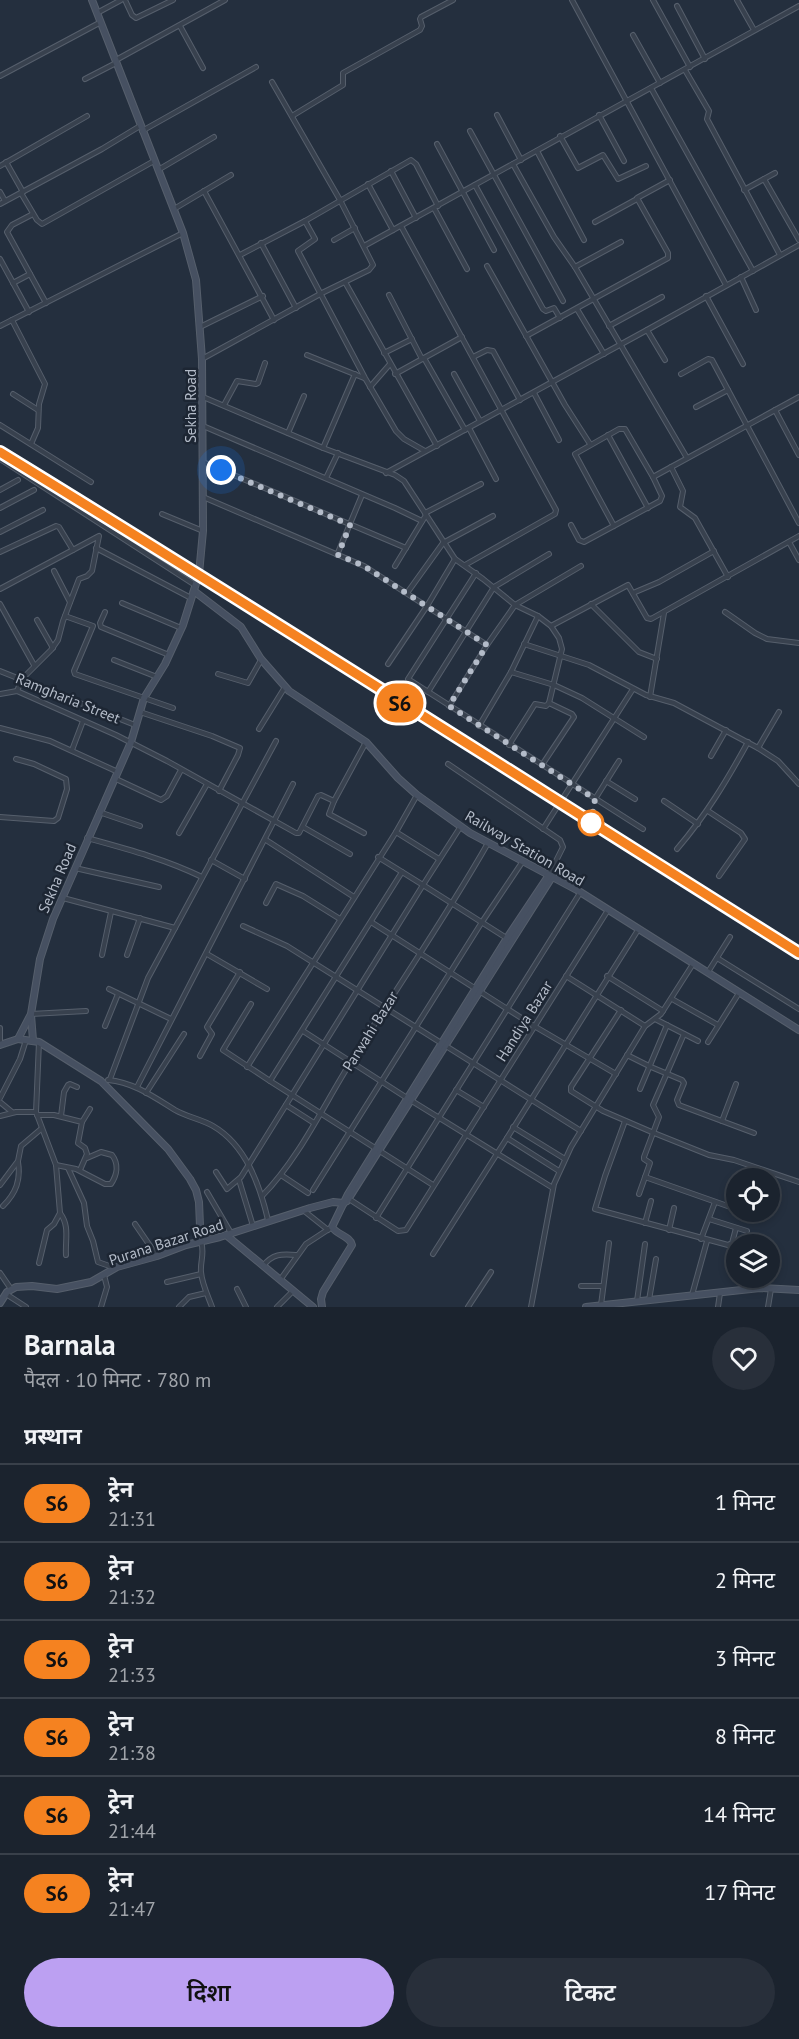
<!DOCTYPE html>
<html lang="hi">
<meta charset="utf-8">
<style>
body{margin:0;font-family:"PT Sans","Noto Sans Devanagari",sans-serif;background:#282f3a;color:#f1f3f6;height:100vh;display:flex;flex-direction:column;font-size:22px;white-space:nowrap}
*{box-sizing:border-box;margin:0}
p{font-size:20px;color:#a0a4aa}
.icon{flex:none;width:33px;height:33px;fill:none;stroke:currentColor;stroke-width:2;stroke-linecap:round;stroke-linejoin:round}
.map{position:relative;height:1307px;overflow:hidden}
.panel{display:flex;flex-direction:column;background:#1b232e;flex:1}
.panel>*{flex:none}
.badge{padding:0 12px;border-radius:20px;font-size:21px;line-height:39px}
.tools{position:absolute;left:726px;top:1168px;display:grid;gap:12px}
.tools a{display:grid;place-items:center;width:54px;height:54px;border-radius:50%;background:#1b232e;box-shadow:0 3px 9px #0003,0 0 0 2px #39404a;font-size:30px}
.you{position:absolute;width:30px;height:30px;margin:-15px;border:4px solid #fff;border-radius:50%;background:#1a73e8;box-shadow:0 0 0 9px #1a73e833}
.map>.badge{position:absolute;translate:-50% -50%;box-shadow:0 0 0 3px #fff}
h2{padding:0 24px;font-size:22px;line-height:54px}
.round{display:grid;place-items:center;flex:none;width:63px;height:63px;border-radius:32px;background:#282f3a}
.head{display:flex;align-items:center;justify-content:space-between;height:102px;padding:0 24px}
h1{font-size:28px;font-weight:600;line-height:45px}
.action{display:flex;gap:12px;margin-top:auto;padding:12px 24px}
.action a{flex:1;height:69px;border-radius:36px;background:#bca0f2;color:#111;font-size:24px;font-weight:600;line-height:69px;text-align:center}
.action a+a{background:#282f3a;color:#f1f3f6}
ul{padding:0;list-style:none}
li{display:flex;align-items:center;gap:18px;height:78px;padding:0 24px;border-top:2px solid #39404a}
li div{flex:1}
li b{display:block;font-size:22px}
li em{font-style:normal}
li .badge{min-width:66px;font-weight:700;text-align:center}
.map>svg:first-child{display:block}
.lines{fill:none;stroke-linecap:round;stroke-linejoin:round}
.street-casing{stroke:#565f6c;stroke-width:6}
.secondary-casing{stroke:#565f6c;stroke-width:8}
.street{stroke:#38414e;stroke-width:4}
.secondary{stroke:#465061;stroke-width:6}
.rail-casing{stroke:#5a6575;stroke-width:4}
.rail{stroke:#1d2633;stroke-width:1.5;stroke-dasharray:4.5;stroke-linecap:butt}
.line-casing{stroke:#fff;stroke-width:14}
.line{stroke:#f58220;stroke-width:9}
.walk{stroke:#b4bcc9;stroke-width:6;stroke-dasharray:0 10.8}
.stop-dot{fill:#fff;stroke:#f58220;stroke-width:3}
.labels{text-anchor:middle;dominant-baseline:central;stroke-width:5;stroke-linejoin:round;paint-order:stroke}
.street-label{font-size:15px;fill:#b4bcc9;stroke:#1d2633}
</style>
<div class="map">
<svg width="799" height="1307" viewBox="0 0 799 1307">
<rect width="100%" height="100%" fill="#242f3e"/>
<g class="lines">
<!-- street casing -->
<g class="street-casing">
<g id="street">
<polyline points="125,0 132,15 136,18 173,0"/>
<polyline points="572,0 726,285"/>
<polyline points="653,0 690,67"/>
<polyline points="737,0 754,30"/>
<polyline points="677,6 705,59"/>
<polyline points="97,13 121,0"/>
<polyline points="180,26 203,68"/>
<polyline points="633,35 660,83"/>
<polyline points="116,60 225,0"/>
<polyline points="685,70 709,111 707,119 780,255"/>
<polyline points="0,76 101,22"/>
<polyline points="85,79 116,63"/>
<polyline points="651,88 753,271"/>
<polyline points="497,115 521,160"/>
<polyline points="599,115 624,161"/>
<polyline points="292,116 343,85 343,73 420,30 422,26 420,19 421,17 453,0"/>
<polyline points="142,131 256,67"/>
<polyline points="470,131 563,301"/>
<polyline points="560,136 578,168 603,155 618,179 646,166"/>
<polyline points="437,144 494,250"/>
<polyline points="537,151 584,240"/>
<polyline points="6,162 23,192"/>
<polyline points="513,164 554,237 575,267 687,458"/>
<polyline points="0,166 87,116"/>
<polyline points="158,170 214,137"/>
<polyline points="391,171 416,218"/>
<polyline points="764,179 799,240"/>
<polyline points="368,184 393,230"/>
<polyline points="475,185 543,309 546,311 554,308 560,318"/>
<polyline points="744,190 775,173"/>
<polyline points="204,191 274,320"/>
<polyline points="0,192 5,201"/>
<polyline points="21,193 37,220 42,224 154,161"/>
<polyline points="0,204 102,149 140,126"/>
<polyline points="434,208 467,269"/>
<polyline points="174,209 231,175"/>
<polyline points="33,214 12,225 7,232 46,303"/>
<polyline points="305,221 315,239 298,251 365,378 396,431 404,439 425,451"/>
<polyline points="595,222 637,199"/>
<polyline points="401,226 556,510 555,514 465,565"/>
<polyline points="334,240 355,228"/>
<polyline points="261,243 296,308"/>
<polyline points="364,246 799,6"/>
<polyline points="240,255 305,221 411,160 416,164 438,206"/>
<polyline points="0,259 29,312"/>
<polyline points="487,266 565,405 590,444"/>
<polyline points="575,267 621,242"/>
<polyline points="741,277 756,310"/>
<polyline points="345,282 437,446"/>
<polyline points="13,283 30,274"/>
<polyline points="389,295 422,359"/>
<polyline points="706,296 743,364"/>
<polyline points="577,309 604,354"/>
<polyline points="12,320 45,384 39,404 38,428 31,444"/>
<polyline points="0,326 183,233"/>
<polyline points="609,326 662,297"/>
<polyline points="200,327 263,296"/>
<polyline points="647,330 665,360"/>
<polyline points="526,336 668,258 668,253 637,198 670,180"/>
<polyline points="384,353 412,339"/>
<polyline points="307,355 364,378"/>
<polyline points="473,357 487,350 493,351 520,400"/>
<polyline points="424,358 465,430"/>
<polyline points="202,359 322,293 369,270 373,265 340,200 272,82"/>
<polyline points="395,374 462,337"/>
<polyline points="454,374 480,421"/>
<polyline points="681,374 708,359 712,360 799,523"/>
<polyline points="370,387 390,364"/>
<polyline points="534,393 559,440"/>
<polyline points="13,394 38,410"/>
<polyline points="203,397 323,448 395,475 404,481 455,559 483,579 515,605 538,616 551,626 559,638 562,649 549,703"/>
<polyline points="224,405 237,381 256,384 258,383 265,363"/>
<polyline points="696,407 728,390"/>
<polyline points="775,410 799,455"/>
<polyline points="0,425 91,482"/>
<polyline points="203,426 395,508 422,521"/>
<polyline points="469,428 496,479"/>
<polyline points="288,433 304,396"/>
<polyline points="608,435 648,508"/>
<polyline points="323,448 355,374"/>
<polyline points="0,459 195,585"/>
<polyline points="203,462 406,548"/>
<polyline points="671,467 683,491 680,507 695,518 728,577"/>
<polyline points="386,473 647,330 799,245"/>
<polyline points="653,477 799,397"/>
<polyline points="326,478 338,453"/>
<polyline points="0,490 18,480"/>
<polyline points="203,497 364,566 487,645"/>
<polyline points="0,508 34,490"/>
<polyline points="425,513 481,484"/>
<polyline points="162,514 203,531"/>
<polyline points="571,525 579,540 584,542 660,501 662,496 653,477 625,429 619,429 575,454 614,526"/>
<polyline points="0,532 43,510"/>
<polyline points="789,542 799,560"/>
<polyline points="96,548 191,598"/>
<polyline points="0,552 56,526 59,527 73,550"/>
<polyline points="337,555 362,495"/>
<polyline points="395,566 426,515"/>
<polyline points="54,571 70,602"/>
<polyline points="476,573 408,679 643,829"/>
<polyline points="0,589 99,536 92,571 87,576 79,579 63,621 58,640 51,650 22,679 17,691"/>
<polyline points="407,593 443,543 493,516"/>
<polyline points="633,593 659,582 714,551"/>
<polyline points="122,603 181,628"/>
<polyline points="0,604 34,665"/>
<polyline points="591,604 639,652 657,659"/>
<polyline points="105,612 100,623 101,627 169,655"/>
<polyline points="725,612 755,633 767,639 799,643"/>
<polyline points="65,616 93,626 74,671 75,674 173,708"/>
<polyline points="37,620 53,648"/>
<polyline points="551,626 628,585 647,618 651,619 799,536"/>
<polyline points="524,644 589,665 646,695 674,703 758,748 778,761 799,784"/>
<polyline points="114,660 157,677"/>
<polyline points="388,664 427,606 455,559"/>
<polyline points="0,671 135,725"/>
<polyline points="511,672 554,685 582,698 644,737"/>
<polyline points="218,674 248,683 261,660"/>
<polyline points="428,692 494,587 549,554"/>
<polyline points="0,694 17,691 116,735 167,761 296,833 299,833 318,796 321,795 334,801 366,742"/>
<polyline points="650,697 664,613"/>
<polyline points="449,706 487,645 515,605 581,566"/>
<polyline points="140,712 212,736 240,748 238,755 219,791"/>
<polyline points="479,726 511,672 538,616"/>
<polyline points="0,728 50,741 118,772"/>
<polyline points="259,729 285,687"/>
<polyline points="509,745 535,704 546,706 549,703 572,714 574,717 542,765"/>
<polyline points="758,748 779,712"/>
<polyline points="72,750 83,721"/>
<polyline points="711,756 726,730"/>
<polyline points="448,764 560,840 563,847 549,875"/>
<polyline points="116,779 161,800 167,796 181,770"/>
<polyline points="606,781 635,799"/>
<polyline points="417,795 396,832 439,859"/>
<polyline points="595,799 619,761"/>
<polyline points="334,801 329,814 364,833"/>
<polyline points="664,801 698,824"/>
<polyline points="708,811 741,833 745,839 719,876"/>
<polyline points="99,812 140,826"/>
<polyline points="0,817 54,821 58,818 67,789 66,779 34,764 16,759"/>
<polyline points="461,826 423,885 508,939"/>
<polyline points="303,827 350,854"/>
<polyline points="543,829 633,689"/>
<polyline points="179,833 207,784"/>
<path d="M87,838C127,849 165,859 202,877"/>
<polyline points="266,840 354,897"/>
<path d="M677,849C706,815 726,782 748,742"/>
<polyline points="211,860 245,879"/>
<polyline points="75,868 159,887"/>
<polyline points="63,898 175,928"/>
<polyline points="266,903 276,884 303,896 340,919"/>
<polyline points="371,922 534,1026 616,1074"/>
<polyline points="243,926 287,946 581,1131"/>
<polyline points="207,954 267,989"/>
<polyline points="102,955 111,912"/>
<polyline points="127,955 140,918"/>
<polyline points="717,958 799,1009"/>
<polyline points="708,972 730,937"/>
<polyline points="566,976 645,1026"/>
<polyline points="607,976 663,1011"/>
<polyline points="109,989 171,1019"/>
<polyline points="672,999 718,1025"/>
<polyline points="251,1004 223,1050 270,1081 402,872"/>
<polyline points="621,1010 571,1087 571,1091 603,1111 654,1133 709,1155 734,1160 799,1182"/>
<polyline points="31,1014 86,1011"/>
<polyline points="655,1019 698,1041"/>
<polyline points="105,1026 118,994"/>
<polyline points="0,1028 0,1045"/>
<polyline points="303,1031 407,1098 553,1188"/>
<path d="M39,1042L36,1112L56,1165L60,1213C70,1226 65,1240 66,1255"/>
<polyline points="708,1042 739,993"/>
<polyline points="627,1055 651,1067 682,1080 684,1083 677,1100 679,1105 754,1133"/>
<polyline points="200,1056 212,1034 207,1027 240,972"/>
<polyline points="247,1067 396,832"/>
<polyline points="110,1079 148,978 276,741"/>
<path d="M108,1080C133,1082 154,1097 175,1110C187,1117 201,1119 213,1126C246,1145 260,1186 268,1220"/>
<polyline points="270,1081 433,1185"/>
<polyline points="137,1087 293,784"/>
<polyline points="640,1089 667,1025"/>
<polyline points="456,1090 484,1107"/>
<polyline points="146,1093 184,1034"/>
<polyline points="0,1098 20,1059 26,1040"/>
<polyline points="0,1102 12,1112"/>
<polyline points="286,1105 314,1123"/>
<polyline points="37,1115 54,1115 82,1122 78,1143 85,1148 87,1154 80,1170"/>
<polyline points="0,1116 16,1112 36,1112"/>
<polyline points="61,1116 64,1092 68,1085 70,1084 77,1087"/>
<polyline points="625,1121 605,1176 595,1209 728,1245 732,1243 736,1228"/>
<polyline points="722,1121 736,1084"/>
<polyline points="82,1122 90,1109"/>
<polyline points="513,1127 565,1159"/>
<path d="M56,1165L76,1169L105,1184H111C117,1175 119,1164 112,1155L101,1152L87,1158"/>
<polyline points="68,1168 84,1203 87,1226 93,1241 98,1262 115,1268"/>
<polyline points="559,1171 507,1138 638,930"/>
<polyline points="216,1172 227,1189 241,1177 423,885 378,857"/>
<polyline points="281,1175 308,1193"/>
<polyline points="645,1177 736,1209"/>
<polyline points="239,1180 253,1226"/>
<polyline points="0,1185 18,1161 21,1146 41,1129"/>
<polyline points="313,1190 482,922 523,861"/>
<polyline points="207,1192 231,1233"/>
<polyline points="639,1194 650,1163 644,1159 644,1157 659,1117 653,1105 684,1034"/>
<path d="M262,1196C300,1157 323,1106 352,1060C397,987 446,917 488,843"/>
<polyline points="349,1199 398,1231 406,1230 608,910"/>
<path d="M3,1206C16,1193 21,1180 18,1162"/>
<polyline points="303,1210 328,1230"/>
<polyline points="745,1212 754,1214 756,1212"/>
<polyline points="376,1218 580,893"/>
<polyline points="709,1219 747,1231"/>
<polyline points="645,1223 651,1201"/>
<polyline points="135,1224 157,1256"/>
<polyline points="669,1230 674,1208"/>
<polyline points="701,1239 715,1202"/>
<path d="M201,1242C205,1253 200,1261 201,1272C202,1284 208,1296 212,1307"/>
<polyline points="433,1254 507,1138"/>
<polyline points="39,1263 47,1230 54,1224 60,1213"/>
<path d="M263,1266C273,1253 282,1254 297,1255"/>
<polyline points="0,1273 11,1289"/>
<polyline points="280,1280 306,1244 332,1227"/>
<polyline points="167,1282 201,1274"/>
<polyline points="581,1286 603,1286"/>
<polyline points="237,1289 246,1307"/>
<polyline points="6,1294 26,1307"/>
<polyline points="692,1295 707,1241"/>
<polyline points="649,1300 656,1259"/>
<polyline points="637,1301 645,1244"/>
<polyline points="601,1305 609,1243"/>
<polyline points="101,1307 107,1287 104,1275"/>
<polyline points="179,1307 189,1297 206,1293"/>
<polyline points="277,1307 293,1291"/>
<polyline points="468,1307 491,1272"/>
<polyline points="531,1307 554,1184 571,1147 645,1026 661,1014 693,964"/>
<polyline points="718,1307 720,1293"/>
<polyline points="768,1307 771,1289"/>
</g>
</g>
<!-- secondary casing -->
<g class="secondary-casing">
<g id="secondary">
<polyline points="194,591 241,627 261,659 289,691 366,742 398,778 417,795 470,833 577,890 799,1030"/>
<polyline points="31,1015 33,1040"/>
<polyline points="18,1039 39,1042 101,1081 168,1149 190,1179 196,1190 199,1202 200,1226 207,1240"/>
<polyline points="0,1045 18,1039 31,1014 40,959 53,919 131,742 144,698 165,664 183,625 199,574 203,531 202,359 196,280 183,233 92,0"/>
<polyline points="347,1201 552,877"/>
<polyline points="226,1235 313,1307"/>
<polyline points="0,1303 7,1292 16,1287 32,1286 57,1289 91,1282 117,1267 157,1256 186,1245 220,1237 310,1208 333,1202 344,1203"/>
<path d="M322,1307L321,1299L323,1292L352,1245C350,1236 337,1235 332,1227L348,1194L507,938L549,875"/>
<polyline points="586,1307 760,1288 799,1290"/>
</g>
</g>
<!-- street -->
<use href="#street" class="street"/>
<!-- secondary -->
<use href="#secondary" class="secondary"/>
<!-- rail casing -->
<g class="rail-casing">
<path id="rail" d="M0,453C268,616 533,786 799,953"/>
</g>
<!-- rail -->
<use href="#rail" class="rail"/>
</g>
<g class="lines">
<!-- line casing -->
<g class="line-casing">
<path id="line" d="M0,452C268,616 533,786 799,953"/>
</g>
<!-- line -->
<use href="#line" class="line"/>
<!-- walk -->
<polyline class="walk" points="221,470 350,525 338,555 364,566 487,645 449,706 595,799 591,823"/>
</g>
<!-- markers -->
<circle class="stop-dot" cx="591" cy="823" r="12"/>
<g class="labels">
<!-- street labels -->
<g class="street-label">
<text transform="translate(190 406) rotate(-90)">Sekha Road</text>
<text transform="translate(68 698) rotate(22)">Ramgharia Street</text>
<text transform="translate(525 848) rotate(30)">Railway Station Road</text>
<text transform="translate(57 878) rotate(-67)">Sekha Road</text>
<text transform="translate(524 1021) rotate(-58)">Handiya Bazar</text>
<text transform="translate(370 1031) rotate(-58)">Parwahi Bazar</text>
<text transform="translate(166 1242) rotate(-18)">Purana Bazar Road</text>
</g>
</g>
</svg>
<div class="tools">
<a><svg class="icon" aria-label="locate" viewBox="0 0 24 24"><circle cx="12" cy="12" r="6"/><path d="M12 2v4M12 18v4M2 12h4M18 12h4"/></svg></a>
<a><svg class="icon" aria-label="layers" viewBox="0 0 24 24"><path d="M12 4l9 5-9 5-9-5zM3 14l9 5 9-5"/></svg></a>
</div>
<div class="you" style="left:221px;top:470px"></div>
<b class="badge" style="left:400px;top:703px;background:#f58220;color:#111">S6</b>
</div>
<section class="panel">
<div class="head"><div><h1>Barnala</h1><p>पैदल · 10 मिनट · 780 m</p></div><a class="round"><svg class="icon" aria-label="heart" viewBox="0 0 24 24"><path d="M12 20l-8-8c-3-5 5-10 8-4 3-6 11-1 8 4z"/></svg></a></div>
<h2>प्रस्थान</h2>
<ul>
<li><span class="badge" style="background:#f58220;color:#111">S6</span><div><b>ट्रेन</b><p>21:31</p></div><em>1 मिनट</em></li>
<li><span class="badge" style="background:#f58220;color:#111">S6</span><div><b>ट्रेन</b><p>21:32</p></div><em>2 मिनट</em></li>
<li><span class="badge" style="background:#f58220;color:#111">S6</span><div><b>ट्रेन</b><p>21:33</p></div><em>3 मिनट</em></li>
<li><span class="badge" style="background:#f58220;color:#111">S6</span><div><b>ट्रेन</b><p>21:38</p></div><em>8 मिनट</em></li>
<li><span class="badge" style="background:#f58220;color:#111">S6</span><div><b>ट्रेन</b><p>21:44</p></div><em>14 मिनट</em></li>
<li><span class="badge" style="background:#f58220;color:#111">S6</span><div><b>ट्रेन</b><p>21:47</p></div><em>17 मिनट</em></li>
</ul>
<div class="action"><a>दिशा</a><a>टिकट</a></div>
</section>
